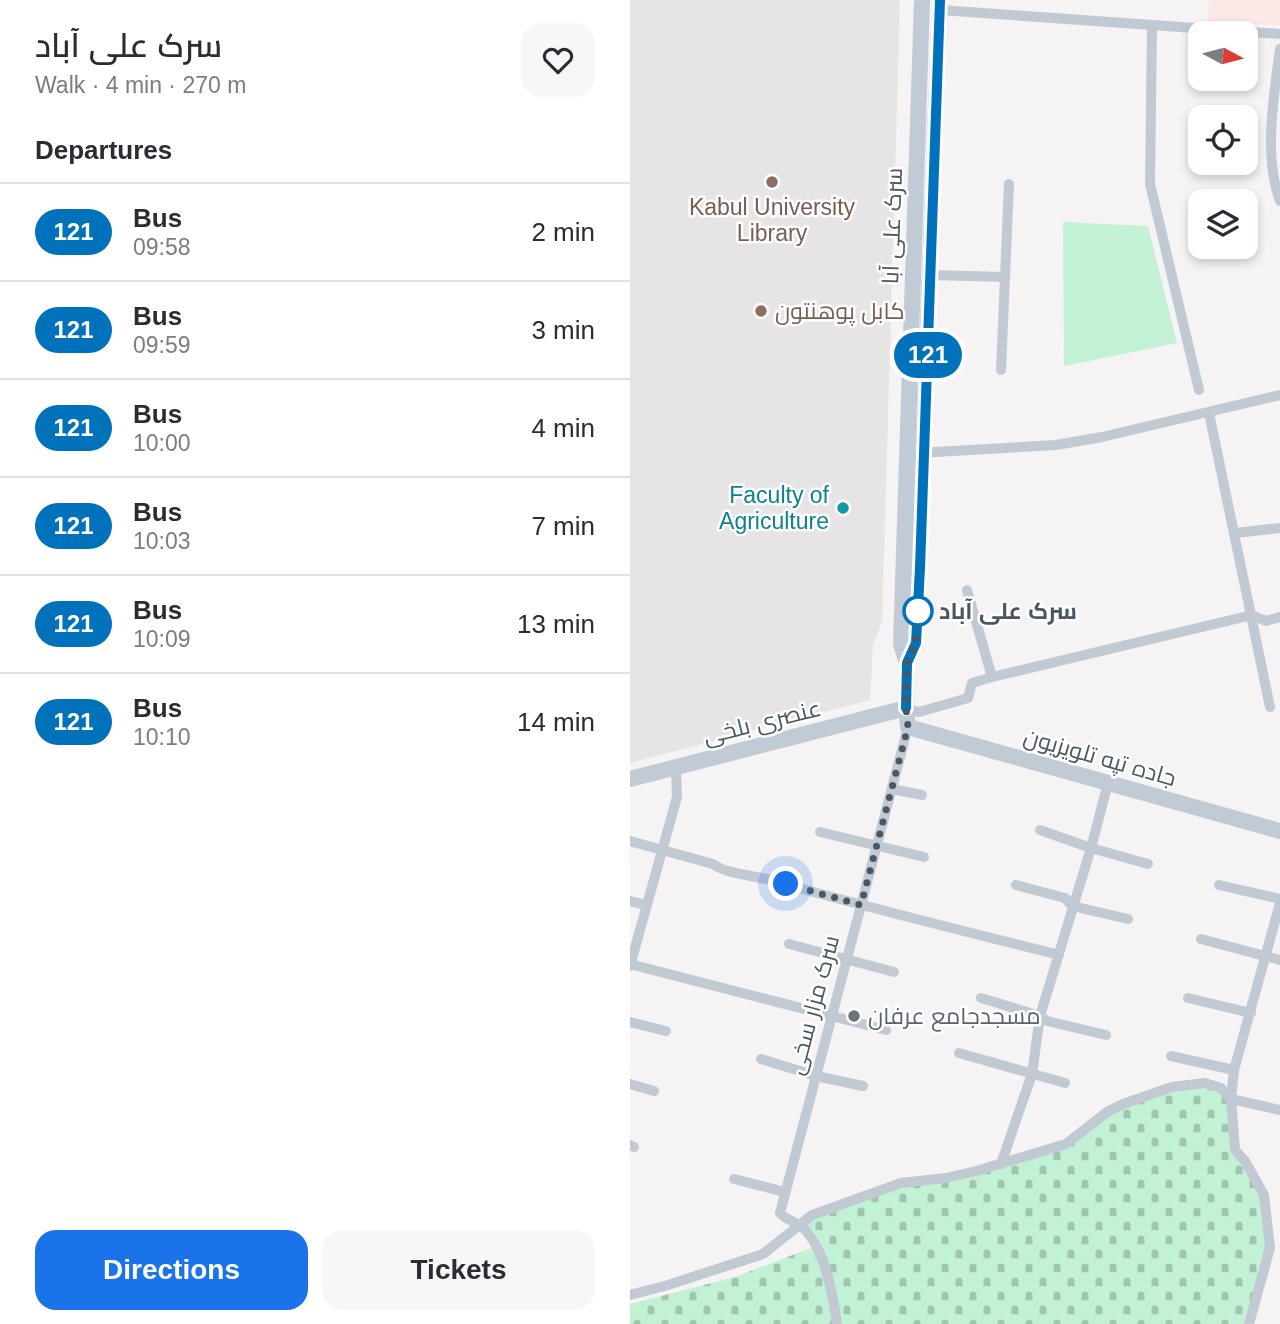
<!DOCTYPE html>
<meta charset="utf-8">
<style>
body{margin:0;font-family:Arial,Cairo,sans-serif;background:#f7f7f7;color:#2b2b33;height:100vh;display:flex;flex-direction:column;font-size:26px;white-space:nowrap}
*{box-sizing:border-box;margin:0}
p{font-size:23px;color:#7c7c81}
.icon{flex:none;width:38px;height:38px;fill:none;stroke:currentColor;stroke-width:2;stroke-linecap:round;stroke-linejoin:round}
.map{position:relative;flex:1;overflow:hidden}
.side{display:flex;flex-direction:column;background:#fff;width:630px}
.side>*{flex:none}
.badge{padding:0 14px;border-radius:23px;font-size:24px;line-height:46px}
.needle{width:46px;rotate:97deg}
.buttons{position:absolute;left:558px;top:21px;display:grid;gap:14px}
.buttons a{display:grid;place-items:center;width:70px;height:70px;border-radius:14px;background:#fff;box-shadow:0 4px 10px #0003;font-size:35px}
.you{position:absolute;width:35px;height:35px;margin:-18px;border:5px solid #fff;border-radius:50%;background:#1a73e8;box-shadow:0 0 0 10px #1a73e833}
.map>.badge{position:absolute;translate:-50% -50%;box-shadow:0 0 0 4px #fff}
h2{padding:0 35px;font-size:26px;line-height:63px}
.round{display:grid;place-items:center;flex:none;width:74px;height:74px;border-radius:21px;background:#f7f7f7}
.overview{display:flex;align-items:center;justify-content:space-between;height:119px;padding:0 35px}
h1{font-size:33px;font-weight:600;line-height:52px}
.primary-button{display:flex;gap:14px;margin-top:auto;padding:14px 35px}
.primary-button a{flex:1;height:80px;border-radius:21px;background:#1a73e8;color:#fff;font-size:28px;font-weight:600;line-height:80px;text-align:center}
.primary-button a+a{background:#f7f7f7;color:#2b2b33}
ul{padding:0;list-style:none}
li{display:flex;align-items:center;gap:21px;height:98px;padding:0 35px;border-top:2px solid #e1e1e2}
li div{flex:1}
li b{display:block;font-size:26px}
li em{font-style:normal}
li .badge{min-width:77px;font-weight:700;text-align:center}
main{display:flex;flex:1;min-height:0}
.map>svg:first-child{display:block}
.education{fill:#e6e4e5}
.medical{fill:#fce8e6}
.grass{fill:#c3f1d5}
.cemetery{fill:url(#cemetery-stones)}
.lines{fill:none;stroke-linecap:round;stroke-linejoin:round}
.street{stroke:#c1cad2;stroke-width:10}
.secondary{stroke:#c1cbd6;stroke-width:16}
.line-casing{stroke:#fff;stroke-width:16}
.line{stroke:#0072bc;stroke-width:10}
.walk{stroke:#4a5661;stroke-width:7;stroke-dasharray:0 12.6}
.education-dot{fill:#8d6e63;stroke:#fff;stroke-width:2.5}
.culture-dot{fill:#0f9aa8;stroke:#fff;stroke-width:2.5}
.stop-dot{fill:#fff;stroke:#0072bc;stroke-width:3.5}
.worship-dot{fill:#6b7280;stroke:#fff;stroke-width:2.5}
.labels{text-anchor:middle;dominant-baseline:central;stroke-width:5;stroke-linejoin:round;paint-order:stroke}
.education-label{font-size:23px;fill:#785e54;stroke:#fff}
.street-label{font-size:23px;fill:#4a5661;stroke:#fff}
.culture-label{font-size:23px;fill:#0d838f;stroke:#fff;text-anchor:end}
.stop-label{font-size:23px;font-weight:bold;fill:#4a5661;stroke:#fff;text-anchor:start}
.worship-label{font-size:23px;fill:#5b616d;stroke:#fff;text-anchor:start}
</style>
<main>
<section class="side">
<div class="overview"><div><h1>سرک علی آباد</h1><p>Walk · 4 min · 270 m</p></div><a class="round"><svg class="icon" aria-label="heart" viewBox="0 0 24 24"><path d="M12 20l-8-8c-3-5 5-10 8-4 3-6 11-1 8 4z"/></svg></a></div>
<h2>Departures</h2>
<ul>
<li><span class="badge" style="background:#0072bc;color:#fff">121</span><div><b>Bus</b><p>09:58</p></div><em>2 min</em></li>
<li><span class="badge" style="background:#0072bc;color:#fff">121</span><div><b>Bus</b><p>09:59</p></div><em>3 min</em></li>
<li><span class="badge" style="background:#0072bc;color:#fff">121</span><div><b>Bus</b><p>10:00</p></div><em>4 min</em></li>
<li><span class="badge" style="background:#0072bc;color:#fff">121</span><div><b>Bus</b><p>10:03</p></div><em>7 min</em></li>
<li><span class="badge" style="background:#0072bc;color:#fff">121</span><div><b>Bus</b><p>10:09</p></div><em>13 min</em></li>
<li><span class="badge" style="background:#0072bc;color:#fff">121</span><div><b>Bus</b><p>10:10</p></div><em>14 min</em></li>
</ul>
<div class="primary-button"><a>Directions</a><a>Tickets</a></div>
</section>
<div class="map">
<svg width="650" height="1324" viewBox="0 0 650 1324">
<defs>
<pattern id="cemetery-stones" width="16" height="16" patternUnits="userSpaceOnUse" patternTransform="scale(1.75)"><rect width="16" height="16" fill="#c3f1d5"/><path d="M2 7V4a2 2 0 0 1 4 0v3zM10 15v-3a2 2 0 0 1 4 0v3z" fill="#a0c6b0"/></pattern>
</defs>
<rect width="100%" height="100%" fill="#f5f3f3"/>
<!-- education -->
<polygon class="education" points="0,0 270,0 252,622 243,645 240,700 0,763"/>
<!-- medical -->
<polygon class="medical" points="579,0 650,0 650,25 578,23"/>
<!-- grass -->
<polygon class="grass" points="433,222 518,226 547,343 434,366"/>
<!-- cemetery -->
<polygon class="cemetery" points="575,1083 601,1099 605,1150 634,1195 640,1248 619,1324 0,1324 0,1304 105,1277 191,1244 184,1231 171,1225 271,1183 316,1178 436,1144 493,1104"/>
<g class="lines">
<!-- street -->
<g class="street">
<polyline points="310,10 650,34"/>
<polyline points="522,25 520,184 569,390"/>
<path d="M650,49C644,96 633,155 650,201"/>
<polyline points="301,275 375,277"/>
<polyline points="371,370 379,184"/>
<polyline points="579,413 640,707"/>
<polyline points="288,453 426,445 472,437 650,395"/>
<polyline points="605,533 650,528"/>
<polyline points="337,590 362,677"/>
<polyline points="276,708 289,712 338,698 342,683 362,677 622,615 636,621 650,617"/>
<polyline points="262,789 292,795"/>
<polyline points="410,830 461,848 518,864"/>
<polyline points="190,832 294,857"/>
<path d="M0,841L83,864C95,874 128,876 144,881C239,908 334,931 429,955"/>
<polyline points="386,885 435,898 442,906 498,919"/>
<polyline points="589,885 650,899"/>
<polyline points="0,901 16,905"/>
<polyline points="571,939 650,960"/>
<polyline points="159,944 264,972"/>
<polyline points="0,964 256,1030"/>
<polyline points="0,966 47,797 46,768"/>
<polyline points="351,998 410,1016 417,1021 476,1035"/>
<polyline points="558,998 621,1013"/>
<polyline points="0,1022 36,1031"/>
<polyline points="329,1053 435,1083"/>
<polyline points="541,1056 604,1070"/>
<polyline points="131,1059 186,1076 233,1086"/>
<polyline points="0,1084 24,1091"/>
<polyline points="601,1099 604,1070 650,903"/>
<polyline points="601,1099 650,1110"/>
<polyline points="0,1145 4,1147"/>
<polyline points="371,1164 402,1074 410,1016 461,848 478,783"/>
<polyline points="104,1179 155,1192"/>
<polyline points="0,1295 35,1286 133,1254 182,1215 271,1183 316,1178 346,1171 436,1144 477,1112 493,1104 542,1087 575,1083 591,1088 601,1099 605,1150 615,1161 634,1195 640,1248 619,1324"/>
<path d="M207,1324C203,1295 195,1247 172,1227C165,1221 159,1222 150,1213L278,727"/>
</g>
<!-- secondary -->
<g class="secondary">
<polyline points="310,0 286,643 277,663 276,708 278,727 650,831"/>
<polyline points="277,663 271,644 292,0"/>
<polyline points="0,779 276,708"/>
</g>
</g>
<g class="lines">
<!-- line casing -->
<g class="line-casing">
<polyline id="line" points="276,708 277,663 286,643 290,568 310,0"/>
</g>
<!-- line -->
<use href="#line" class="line"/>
<!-- walk -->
<polyline class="walk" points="156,884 231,905 278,727 276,708 277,663 286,643 288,611"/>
</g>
<!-- markers -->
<g class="education-dot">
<circle cx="142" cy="182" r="7"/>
<circle cx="131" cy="311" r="7"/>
</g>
<circle class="culture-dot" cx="213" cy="508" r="7"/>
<circle class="stop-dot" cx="288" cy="611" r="14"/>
<circle class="worship-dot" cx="224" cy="1016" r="7"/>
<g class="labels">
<!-- education labels -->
<g class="education-label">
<text x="142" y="207">Kabul University<tspan x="142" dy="26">Library</tspan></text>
<text x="145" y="311" text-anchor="start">کابل پوهنتون</text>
</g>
<!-- street labels -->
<g class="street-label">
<text transform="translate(262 226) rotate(-88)">سرک علی آبا</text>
<text transform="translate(132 722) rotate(-14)">عنصری بلخی</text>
<text transform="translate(470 757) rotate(16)">جاده تپه تلویزیون</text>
<text transform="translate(183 1005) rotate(-75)">سرک مزار سخی</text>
</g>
<!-- culture labels -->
<g class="culture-label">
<text x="199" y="495">Faculty of<tspan x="199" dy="26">Agriculture</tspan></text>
</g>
<!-- stop labels -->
<g class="stop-label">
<text x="309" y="611">سرک علی آباد</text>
</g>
<!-- worship labels -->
<g class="worship-label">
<text x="238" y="1016">مسجدجامع عرفان</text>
</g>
</g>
</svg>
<div class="buttons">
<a><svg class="needle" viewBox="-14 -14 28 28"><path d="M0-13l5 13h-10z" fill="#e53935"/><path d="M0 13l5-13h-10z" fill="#7c7c81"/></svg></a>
<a><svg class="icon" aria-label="locate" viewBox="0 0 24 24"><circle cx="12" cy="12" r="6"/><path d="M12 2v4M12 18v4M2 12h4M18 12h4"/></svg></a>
<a><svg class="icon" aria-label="layers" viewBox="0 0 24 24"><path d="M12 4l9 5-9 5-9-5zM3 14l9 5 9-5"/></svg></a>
</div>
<div class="you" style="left:156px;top:884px"></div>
<b class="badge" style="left:298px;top:355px;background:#0072bc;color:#fff">121</b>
</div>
</main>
